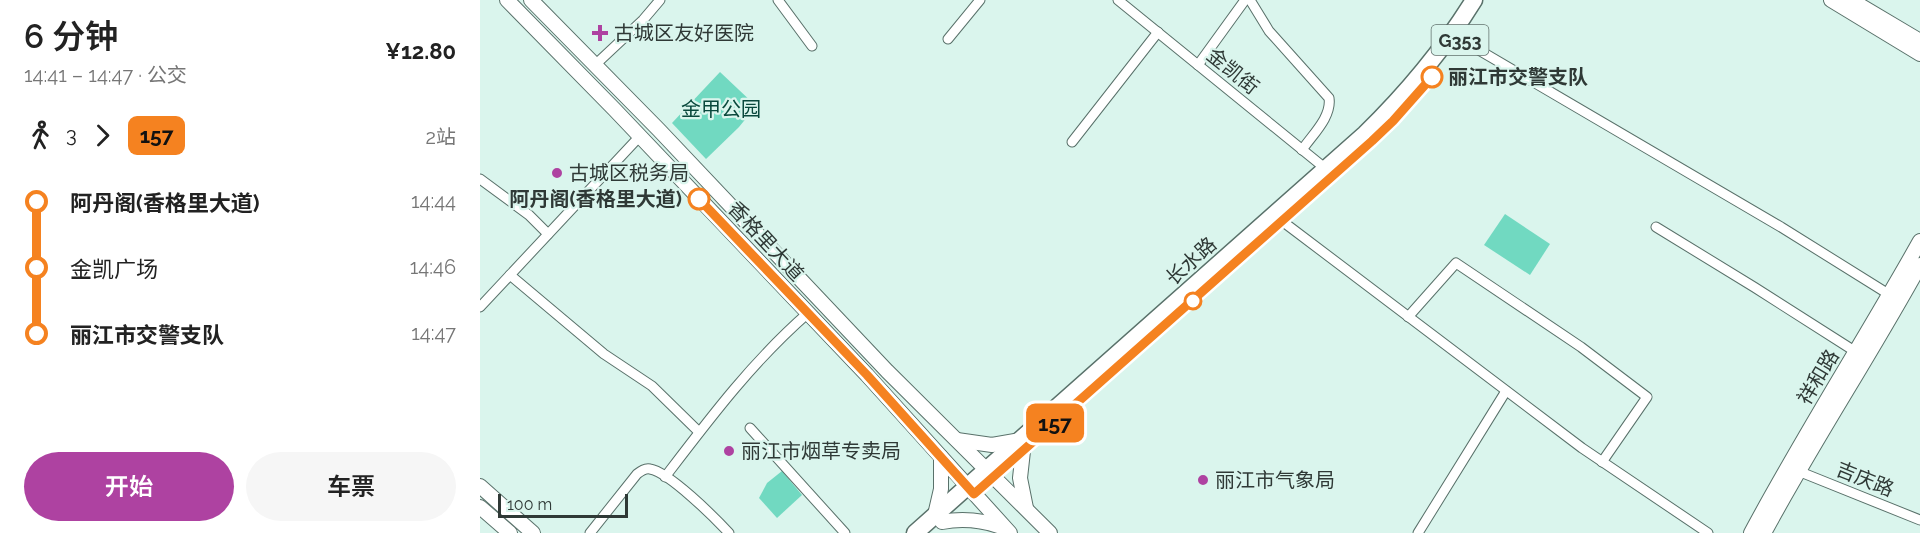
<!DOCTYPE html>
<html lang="zh">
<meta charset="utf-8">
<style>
body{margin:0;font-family:Raleway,"Noto Sans SC",sans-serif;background:#f6f6f6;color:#222;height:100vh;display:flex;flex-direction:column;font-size:22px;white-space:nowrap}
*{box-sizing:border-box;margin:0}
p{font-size:20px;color:#767676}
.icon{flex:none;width:33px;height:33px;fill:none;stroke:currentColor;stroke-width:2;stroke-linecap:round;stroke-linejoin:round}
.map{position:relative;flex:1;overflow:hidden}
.sheet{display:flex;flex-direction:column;background:#fff;width:480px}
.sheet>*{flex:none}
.badge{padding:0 12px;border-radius:9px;font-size:21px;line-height:39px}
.scale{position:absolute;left:18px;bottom:15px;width:130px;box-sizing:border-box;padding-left:6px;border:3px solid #2f3936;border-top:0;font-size:16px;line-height:21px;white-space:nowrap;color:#2f3936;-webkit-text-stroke:4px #daf5ed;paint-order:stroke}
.map>.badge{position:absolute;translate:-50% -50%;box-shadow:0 0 0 3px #fff}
.legs{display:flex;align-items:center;gap:9px;height:66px;padding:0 24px;font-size:20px}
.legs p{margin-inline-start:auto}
.summary{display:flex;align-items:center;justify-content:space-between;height:102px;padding:0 24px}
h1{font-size:33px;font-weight:600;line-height:45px}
.action{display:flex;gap:12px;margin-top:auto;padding:12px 24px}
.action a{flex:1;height:69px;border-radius:36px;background:#ae42a1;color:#fff;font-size:24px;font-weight:600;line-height:69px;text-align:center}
.action a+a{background:#f6f6f6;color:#222}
ul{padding:0 24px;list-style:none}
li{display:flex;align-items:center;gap:21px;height:66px;font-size:22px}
li i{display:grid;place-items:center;width:9px;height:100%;margin:0 8px;background:currentColor}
li i::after{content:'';width:15px;height:15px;margin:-8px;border:4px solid;border-radius:50%;background:#fff}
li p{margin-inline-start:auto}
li:first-child i{background:linear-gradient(#0000 50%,currentColor 0)}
li:last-child i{background:linear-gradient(currentColor 50%,#0000 0)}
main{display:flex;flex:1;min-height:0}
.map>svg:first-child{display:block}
.green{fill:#71d9c1}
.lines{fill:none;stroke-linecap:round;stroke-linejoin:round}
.street-casing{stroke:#59716a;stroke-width:11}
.secondary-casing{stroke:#59716a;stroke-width:16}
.highway-casing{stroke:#59716a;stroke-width:19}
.street{stroke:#fff;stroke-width:9}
.secondary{stroke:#fff;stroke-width:14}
.highway{stroke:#fff;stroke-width:16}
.line-1-casing{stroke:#fff;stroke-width:14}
.line-1{stroke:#f58220;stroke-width:9}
.poi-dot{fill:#ae42a1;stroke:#daf5ed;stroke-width:2}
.stop-1-dot{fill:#fff;stroke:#f58220;stroke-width:3}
.labels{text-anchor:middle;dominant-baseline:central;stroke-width:4.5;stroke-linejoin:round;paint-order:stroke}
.shield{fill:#daf5ed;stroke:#62716d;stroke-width:1.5}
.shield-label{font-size:18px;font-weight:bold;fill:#2f3936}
.poi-label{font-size:20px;fill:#2f3936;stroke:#daf5ed;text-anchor:start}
.street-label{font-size:20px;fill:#2f3936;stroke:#daf5ed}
.stop-label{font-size:20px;font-weight:bold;fill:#2f3936;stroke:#daf5ed;text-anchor:start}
.park-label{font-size:20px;fill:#09483c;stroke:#daf5ed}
</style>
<main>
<section class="sheet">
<div class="summary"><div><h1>6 分钟</h1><p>14:41 – 14:47 · 公交</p></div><b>¥12.80</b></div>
<div class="legs"><svg class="icon" aria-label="walk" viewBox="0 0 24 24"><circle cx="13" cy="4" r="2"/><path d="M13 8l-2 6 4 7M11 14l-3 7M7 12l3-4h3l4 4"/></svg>3<svg class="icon" aria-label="forward" viewBox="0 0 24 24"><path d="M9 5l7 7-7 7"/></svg><b class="badge" style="background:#f58220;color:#111">157</b><p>2站</p></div>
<ul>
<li><i style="color:#f58220"></i><b>阿丹阁(香格里大道)</b><p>14:44</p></li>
<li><i style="color:#f58220"></i><span>金凯广场</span><p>14:46</p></li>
<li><i style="color:#f58220"></i><b>丽江市交警支队</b><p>14:47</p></li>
</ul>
<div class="action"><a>开始</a><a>车票</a></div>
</section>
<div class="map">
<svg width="1440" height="533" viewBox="0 0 1440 533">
<rect width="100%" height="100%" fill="#daf5ed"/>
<!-- green -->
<g class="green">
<polygon points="240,72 276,106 259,127 226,159 192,123"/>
<polygon points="1025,214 1070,244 1050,275 1004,245"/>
<polygon points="302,471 322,495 297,518 279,498 287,483"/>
</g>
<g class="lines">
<!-- street casing -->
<g class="street-casing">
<g id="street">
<polyline points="298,0 332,46"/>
<polyline points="638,0 846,169"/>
<path d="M770,0L789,31L849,98C852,117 832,135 822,150"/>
<polyline points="468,39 500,0"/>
<polyline points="980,39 1301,227 1410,295"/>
<polyline points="115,65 163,20 180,0"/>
<polyline points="718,65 765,0"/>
<polyline points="592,142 678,32"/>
<polyline points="0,179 49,215 68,234"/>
<polyline points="802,221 1102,448 1228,533"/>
<polyline points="1176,227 1274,287 1376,352"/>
<polyline points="30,275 124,354 172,386 219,432"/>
<polyline points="0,307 160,136"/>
<polyline points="928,317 976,263 1101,347 1167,397 1122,462"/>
<polyline points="270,428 365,533"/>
<polyline points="1318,471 1440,520"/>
<path d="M185,477C230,418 272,362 328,313"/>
<path d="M110,533L157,474C161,471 165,468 170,469C189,472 235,518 249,533"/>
<polyline points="938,533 1026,391"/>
</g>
</g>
<!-- secondary casing -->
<g class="secondary-casing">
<g id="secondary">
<polyline points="27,0 135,110 387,375 530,533"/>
<polyline points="51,0 179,130 407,371 570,533"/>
<polyline points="1351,0 1440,54"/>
<polyline points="1371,0 1440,41"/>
<polyline points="477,440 512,445 540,440"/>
<polyline points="543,451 540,478 546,508"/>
<polyline points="0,486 53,533"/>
<polyline points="0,507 30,533"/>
<polyline points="455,515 461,489 461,457"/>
<path d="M462,522C483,518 503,520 524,528"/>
<path d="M1271,533C1324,434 1385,339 1440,241"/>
<path d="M1284,533C1333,442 1390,356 1440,265"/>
</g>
</g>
<!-- highway casing -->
<g class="highway-casing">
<path id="highway" d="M435,533L885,134C927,93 963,50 994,0"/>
</g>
<!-- street -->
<use href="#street" class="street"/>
<!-- secondary -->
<use href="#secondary" class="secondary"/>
<!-- highway -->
<use href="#highway" class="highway"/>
</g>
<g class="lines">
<!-- line-1 casing -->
<g class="line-1-casing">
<polyline id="line-1" points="219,199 387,375 494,494 892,141 913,121 952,77"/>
</g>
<!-- line-1 -->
<use href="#line-1" class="line-1"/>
</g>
<!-- markers -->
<g class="poi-dot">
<path d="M117 24h6v6h6v6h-6v6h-6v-6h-6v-6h6z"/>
<circle cx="77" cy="173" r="6"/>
<circle cx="249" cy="451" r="6"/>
<circle cx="723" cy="480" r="6"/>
</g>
<g class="stop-1-dot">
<circle cx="952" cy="77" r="10"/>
<circle cx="219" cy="199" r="10"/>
<circle cx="713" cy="301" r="8"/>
</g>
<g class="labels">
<!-- shield labels -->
<rect class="shield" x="951.5" y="25" width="57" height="30" rx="4.5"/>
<g class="shield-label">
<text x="980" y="40">G353</text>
</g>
<!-- poi labels -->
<g class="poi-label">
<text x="134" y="33">古城区友好医院</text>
<text x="89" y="173">古城区税务局</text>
<text x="261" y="451">丽江市烟草专卖局</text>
<text x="735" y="480">丽江市气象局</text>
</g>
<!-- street labels -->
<g class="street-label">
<text transform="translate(753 71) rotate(39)">金凯街</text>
<text transform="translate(286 241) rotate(47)">香格里大道</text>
<text transform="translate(711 261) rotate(-42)">长水路</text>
<text transform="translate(1338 377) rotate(-59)">祥和路</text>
<text transform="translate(1385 479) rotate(22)">吉庆路</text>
</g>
<!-- stop labels -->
<g class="stop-label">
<text x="968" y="77">丽江市交警支队</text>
<text x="202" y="199" text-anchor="end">阿丹阁(香格里大道)</text>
</g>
<!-- park labels -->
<g class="park-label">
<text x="241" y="109">金甲公园</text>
</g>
</g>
</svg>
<div class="scale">100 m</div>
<b class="badge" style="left:575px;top:423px;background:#f58220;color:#111">157</b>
</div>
</main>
